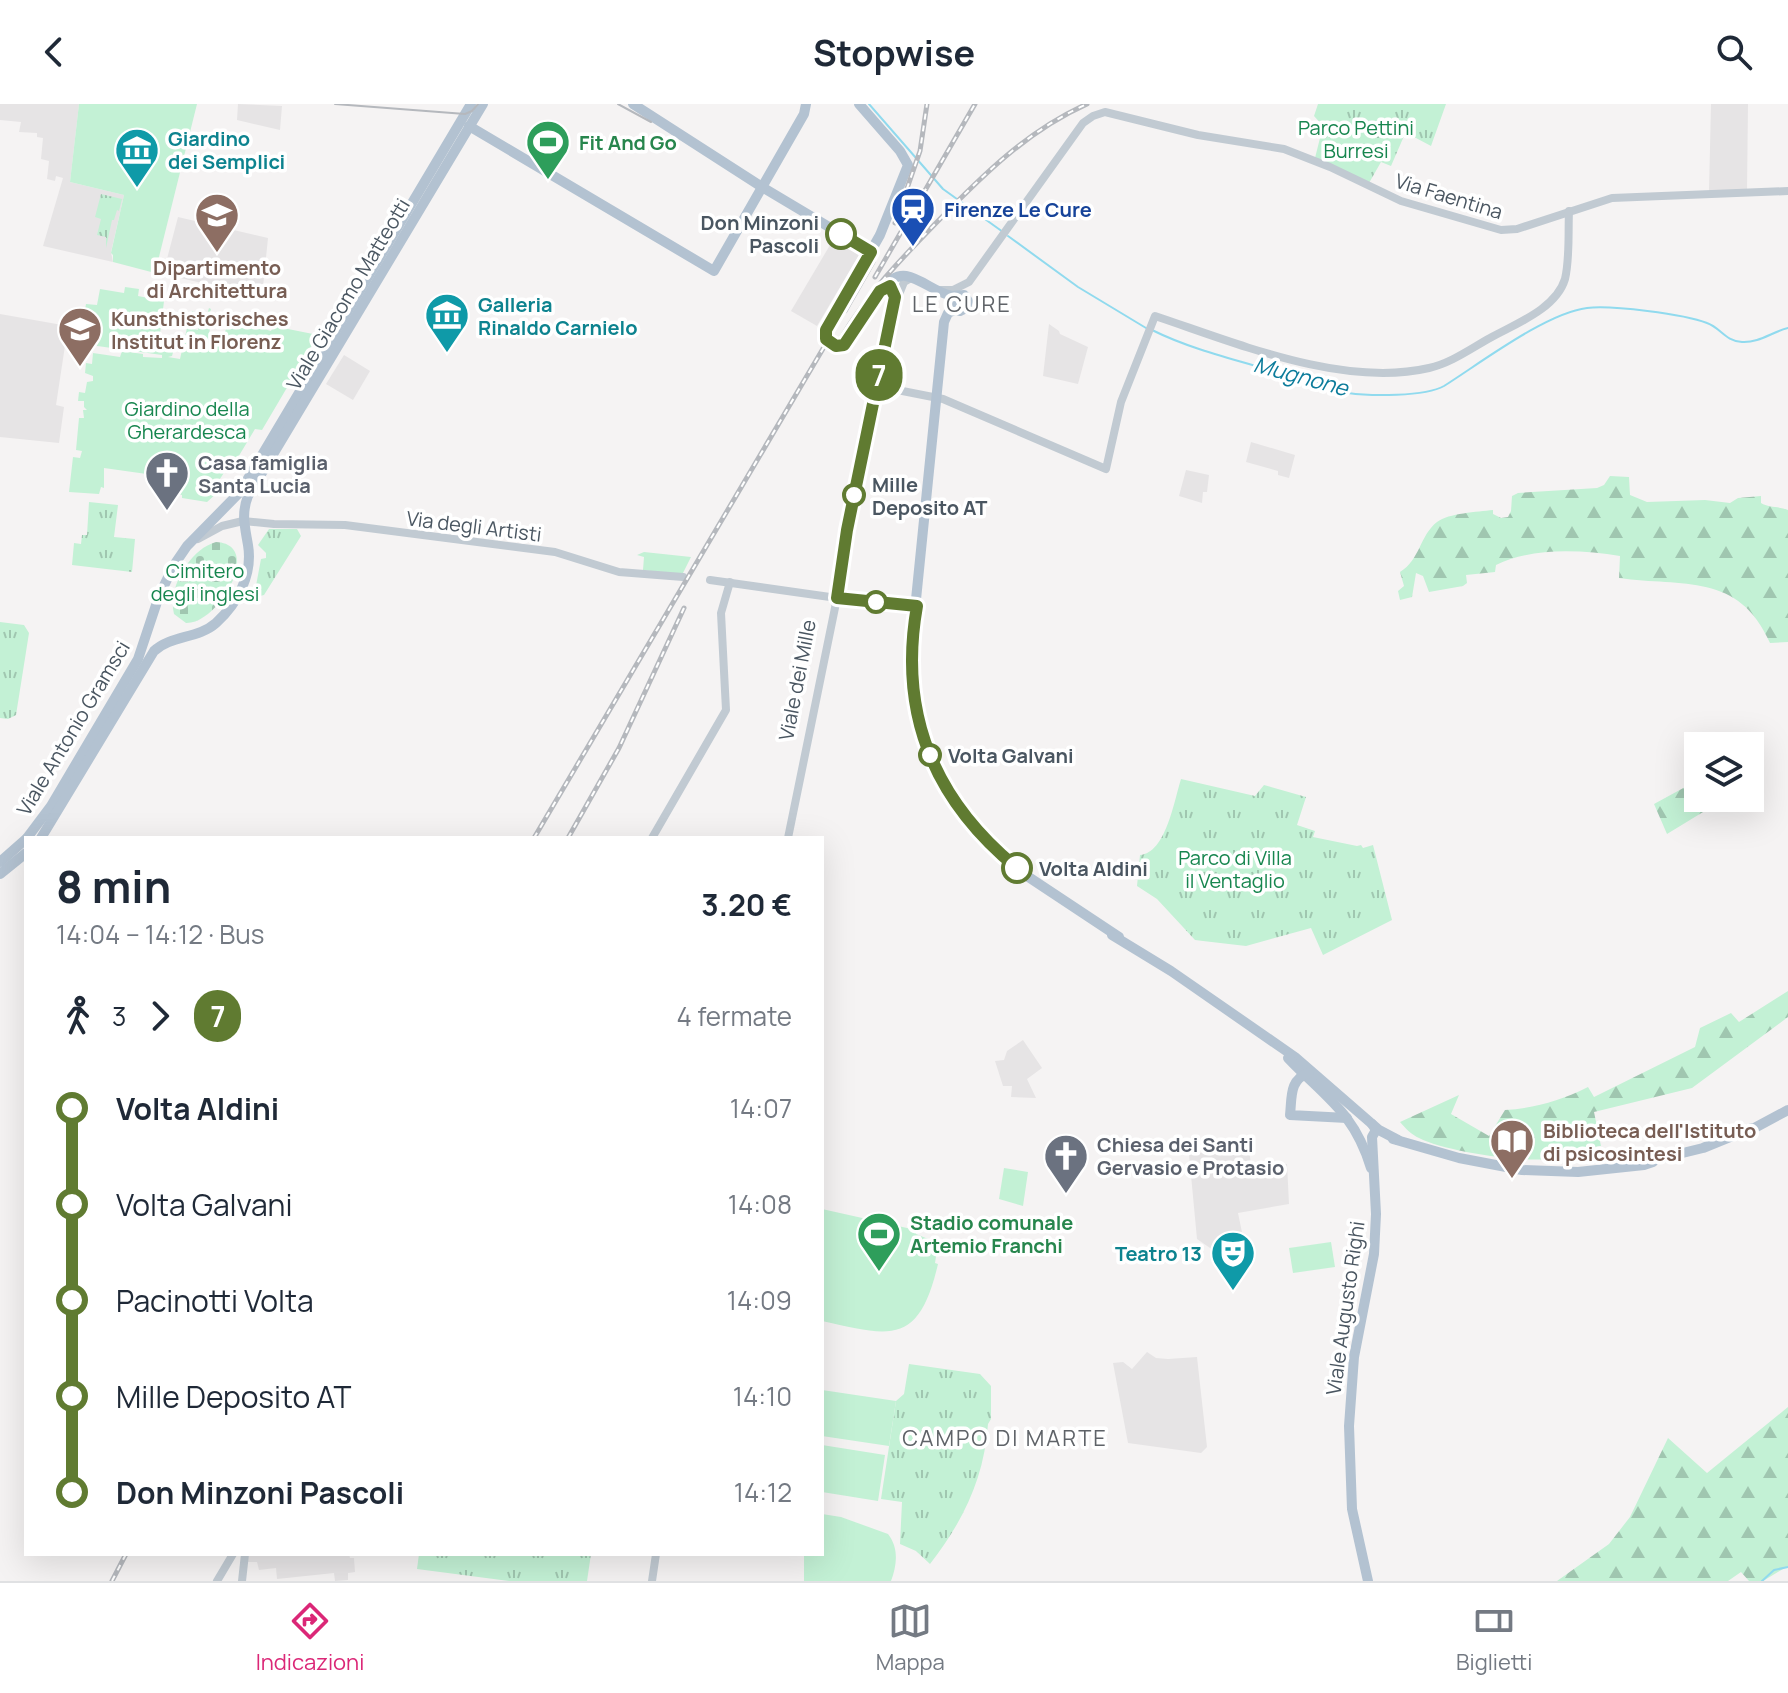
<!DOCTYPE html>
<html lang="it">
<meta charset="utf-8">
<style>
body{margin:0;font-family:Manrope,sans-serif;background:#f2f2f3;color:#1f2937;height:100vh;display:flex;flex-direction:column;font-size:30px;white-space:nowrap}
*{box-sizing:border-box;margin:0}
p{font-size:26px;color:#747a83}
.icon{flex:none;width:44px;height:44px;fill:none;stroke:currentColor;stroke-width:2;stroke-linecap:round;stroke-linejoin:round}
.map{position:relative;flex:1;overflow:hidden}
.sheet{position:absolute;left:24px;top:732px;width:800px;height:720px;display:flex;flex-direction:column;background:#fff;border-radius:0px;box-shadow:0 8px 32px #0002}
.sheet>*{flex:none}
.badge{padding:0 16px;border-radius:26px;font-size:28px;line-height:52px}
.fabs{position:absolute;left:1684px;top:628px;display:grid;gap:16px}
.fabs a{display:grid;place-items:center;width:80px;height:80px;border-radius:0px;background:#fff;box-shadow:0 8px 32px #0002;font-size:40px}
.map>.badge{position:absolute;translate:-50% -50%;box-shadow:0 0 0 4px #fff}
.legs{display:flex;align-items:center;gap:12px;height:88px;padding:0 32px;font-size:26px}
.legs p{margin-inline-start:auto}
.overview{display:flex;align-items:center;justify-content:space-between;height:136px;padding:0 32px}
h1{font-size:44px;font-weight:700;line-height:60px}
ul{padding:0 32px;list-style:none}
li{display:flex;align-items:center;gap:28px;height:96px;font-size:30px}
li i{display:grid;place-items:center;width:12px;height:100%;margin:0 10px;background:currentColor}
li i::after{content:'';width:20px;height:20px;margin:-10px;border:6px solid;border-radius:50%;background:#fff}
li p{margin-inline-start:auto}
li:first-child i{background:linear-gradient(#0000 50%,currentColor 0)}
li:last-child i{background:linear-gradient(currentColor 50%,#0000 0)}
header{display:flex;justify-content:space-between;align-items:center;height:104px;padding:0 32px;background:#fff;font-size:36px;font-weight:700}
.dock{display:flex;justify-content:space-around;align-items:center;height:112px;border-top:2px solid #e0e1e3;background:#fff;font-size:22px;color:#747a83}
.dock a{display:grid;justify-items:center;gap:4px}
.dock .on{color:#db2777}
.map>svg:first-child{display:block}
.education{fill:#e6e4e5}
.grass{fill:url(#grass-tufts)}
.forest{fill:url(#forest-firs)}
.cemetery{fill:url(#cemetery-stones)}
.garden{fill:#c3f1d5}
.lines{fill:none;stroke-linecap:round;stroke-linejoin:round}
.stream{stroke:#90daee;stroke-width:2}
.minor{stroke:#c1cad2;stroke-width:8}
.major{stroke:#b3c2d1;stroke-width:10}
.tram{stroke:#b5b8bd;stroke-width:2}
.rail-casing{stroke:#b5b8bd;stroke-width:5}
.rail{stroke:#fff;stroke-width:2;stroke-dasharray:6;stroke-linecap:butt}
.major-bridge{stroke:#b3c2d1;stroke-width:10}
.line-1-casing{stroke:#fff;stroke-width:18}
.line-1{stroke:#607b31;stroke-width:12}
.stop-1-dot{fill:#fff;stroke:#607b31;stroke-width:4}
.labels{text-anchor:middle;dominant-baseline:central;stroke-width:7;stroke-linejoin:round;paint-order:stroke}
.park-label{font-size:20px;fill:#17864f;stroke:#fff}
.culture-label{font-size:20px;font-weight:bold;fill:#0d838f;stroke:#fff;text-anchor:start}
.leisure-label{font-size:20px;font-weight:bold;fill:#27864d;stroke:#fff;text-anchor:start}
.street-label{font-size:20px;fill:#4a5661;stroke:#fff}
.transit-label{font-size:20px;font-weight:bold;fill:#164399;stroke:#fff;text-anchor:start}
.stop-label{font-size:20px;font-weight:bold;fill:#4a5661;stroke:#fff;text-anchor:start}
.education-label{font-size:20px;font-weight:bold;fill:#785e54;stroke:#fff;text-anchor:start}
.worship-label{font-size:20px;font-weight:bold;fill:#5b616d;stroke:#fff;text-anchor:start}
.neighbourhood-label{font-size:22px;letter-spacing:2px;fill:#5f6368;stroke:#fff}
.water-label{font-size:22px;font-style:italic;fill:#0c7c9b;stroke:#fff}
</style>
<header><svg class="icon" aria-label="back" viewBox="0 0 24 24"><path d="M15 5l-7 7 7 7"/></svg>Stopwise<svg class="icon" aria-label="search" viewBox="0 0 24 24"><circle cx="10" cy="10" r="6"/><path d="M15 15l6 6"/></svg></header>
<div class="map">
<svg width="1788" height="1477" viewBox="0 0 1788 1477">
<defs>
<pattern id="grass-tufts" width="24" height="20" patternUnits="userSpaceOnUse" patternTransform="scale(2)"><rect width="24" height="20" fill="#c3f1d5"/><path d="M3 7l-1-3M5 7V3M7 7l1-3M15 17l-1-3M17 17v-4M19 17l1-3" fill="none" stroke="#a0c6b0"/></pattern>
<pattern id="forest-firs" width="22" height="20" patternUnits="userSpaceOnUse" patternTransform="scale(2)"><rect width="22" height="20" fill="#c3f1d5"/><path d="M5 1l3.5 6h-7zM16 11l3.5 6h-7z" fill="#a0c6b0"/></pattern>
<pattern id="cemetery-stones" width="16" height="16" patternUnits="userSpaceOnUse" patternTransform="scale(2)"><rect width="16" height="16" fill="#c3f1d5"/><path d="M2 7V4a2 2 0 0 1 4 0v3zM10 15v-3a2 2 0 0 1 4 0v3z" fill="#a0c6b0"/></pattern>
</defs>
<rect width="100%" height="100%" fill="#f5f3f3"/>
<!-- education -->
<g class="education">
<polygon points="0,0 79,0 70,78 124,91 111,148 113,158 43,142 63,74 56,72 55,77 47,75 49,57 41,55 43,34 37,33 37,29 19,28 21,18 0,16"/>
<polygon points="238,0 282,2 280,26 237,16"/>
<polygon points="1711,0 1748,0 1747,87 1709,88"/>
<polygon points="178,113 268,134 262,193 163,170"/>
<polygon points="833,136 859,151 817,222 791,207"/>
<polygon points="0,210 68,222 56,301 64,303 59,339 0,333"/>
<polygon points="1049,220 1059,227 1060,230 1088,243 1078,280 1043,272"/>
<polygon points="344,251 370,267 353,296 326,280"/>
<polygon points="1251,338 1295,351 1289,374 1278,371 1278,367 1246,358"/>
<polygon points="1186,366 1209,371 1207,388 1203,388 1202,399 1179,392"/>
<polygon points="1023,936 1042,964 1027,975 1036,994 1011,993 1012,982 1003,982 995,957 1004,956 1007,947"/>
<polygon points="1249,1043 1251,1062 1287,1060 1289,1100 1238,1109 1244,1138 1213,1146 1197,1135 1189,1050"/>
<polygon points="1147,1248 1156,1254 1168,1255 1197,1253 1207,1343 1201,1349 1128,1339 1113,1259 1123,1258 1132,1265"/>
<polygon points="249,1450 349,1450 350,1454 354,1454 355,1468 348,1469 348,1476 335,1477 334,1469 277,1475 276,1464 259,1466 257,1458 247,1458"/>
</g>
<!-- grass -->
<g class="grass">
<polygon points="1318,0 1446,0 1431,42 1416,34 1404,32 1391,62 1381,58 1369,79 1315,54 1323,22 1314,12"/>
<polygon points="101,90 122,95 119,107 117,106 114,116 112,116 106,144 106,133 97,131 101,115 95,113"/>
<polygon points="89,398 118,401 114,433 135,435 132,468 72,461 74,439 81,440 82,431 87,431"/>
<polygon points="269,425 297,425 301,432 264,491 260,492 255,487 261,455 266,454 266,449 258,441"/>
<polygon points="0,518 24,521 29,529 16,611 8,615 0,614"/>
<path d="M1181,675L1255,692L1264,681L1306,693L1297,721L1315,727L1313,733L1357,742L1361,741L1363,744L1373,741L1392,816L1323,851L1311,824L1246,842L1203,837L1195,836L1157,795L1137,782L1140,751C1166,749 1174,697 1181,675Z"/>
<path d="M909,1260L980,1270L991,1282V1315L988,1320C984,1374 964,1416 930,1460L916,1447L900,1440L902,1398L881,1395L896,1297L904,1290Z"/>
<polygon points="419,1450 591,1450 587,1477 509,1477 417,1465"/>
</g>
<!-- forest -->
<g class="forest">
<path d="M1610,372L1629,373L1630,391L1647,398L1705,396L1730,399L1738,394L1761,392V399C1769,404 1779,402 1788,406V538L1770,539C1739,468 1683,483 1619,474L1620,452C1581,446 1533,443 1496,461L1495,468L1466,471L1467,479L1463,482L1429,488L1423,472L1416,469L1412,493L1400,496L1398,487L1404,482L1400,468C1420,456 1420,431 1437,418C1449,409 1477,408 1493,406V410L1501,414L1508,413L1511,407L1512,392L1518,389L1597,384L1604,381Z"/>
<polygon points="1698,676 1698,694 1726,694 1667,730 1654,700"/>
<path d="M1788,887V913L1692,984L1594,1008L1601,1042L1560,1048L1557,1054C1529,1060 1446,1048 1419,1034C1412,1031 1405,1024 1400,1018L1459,991L1451,1010L1489,1032L1505,1006C1535,1004 1560,997 1588,983L1594,993L1695,943L1700,924L1731,909L1739,918Z"/>
<polygon points="1788,1303 1788,1462 1763,1477 1749,1477 1741,1468 1728,1477 1557,1477 1609,1440 1630,1413 1668,1334 1707,1369"/>
</g>
<!-- cemetery -->
<path class="cemetery" d="M216,438C264,440 219,520 186,519L174,510C167,484 190,445 216,438Z"/>
<!-- garden -->
<g class="garden">
<polygon points="79,0 197,0 155,169 113,158 113,151 111,149 124,91 70,78"/>
<polygon points="125,183 139,185 138,192 164,197 159,238 175,241 172,252 168,253 180,255 187,224 198,226 198,223 188,220 192,207 206,214 209,204 211,205 209,212 213,213 209,229 224,231 231,209 250,214 249,221 271,227 273,222 318,231 262,326 255,325 234,360 231,358 214,384 217,389 207,398 182,394 182,391 166,388 168,373 104,364 104,384 101,383 99,390 69,388 73,353 80,354 82,347 76,346 79,314 84,314 83,306 87,306 84,303 84,297 78,297 79,288 85,289 87,278 93,277 93,272 85,269 86,259 92,260 93,249 120,253 122,247 143,250 143,253 162,254 162,251 83,240 84,236 80,235 86,200 97,201 100,185 124,189"/>
<polygon points="644,448 691,453 682,471 643,466 644,453 637,451"/>
<polygon points="1004,1064 1028,1068 1023,1102 999,1095"/>
<path d="M822,1105L916,1126V1130L933,1137L937,1146L935,1159L938,1160C919,1241 892,1233 822,1217Z"/>
<polygon points="1331,1138 1335,1163 1293,1169 1289,1144"/>
<polygon points="822,1286 896,1297 889,1342 822,1332"/>
<polygon points="822,1341 885,1351 878,1397 822,1388"/>
<path d="M822,1410L841,1413L888,1430C899,1444 897,1461 891,1477H804V1450H822Z"/>
</g>
<g class="lines">
<!-- stream -->
<g class="stream">
<polyline points="869,0 943,85 1003,128"/>
<polyline points="1008,132 1078,183 1146,224"/>
<path d="M1152,226C1182,241 1217,251 1249,260C1266,265 1285,267 1302,273C1317,278 1332,286 1348,289C1369,292 1425,293 1444,282C1479,260 1546,209 1587,204C1611,201 1684,210 1707,219C1721,224 1725,237 1742,238C1759,239 1772,228 1788,224"/>
<polyline points="1762,1477 1774,1466 1788,1463"/>
</g>
<!-- minor -->
<g class="minor">
<polyline points="941,186 953,186 969,178 1083,19 1093,12 1105,8 1198,31 1284,45 1330,63 1401,97 1501,126 1517,125 1612,94 1788,87"/>
<polyline points="896,198 904,178 911,174"/>
<path d="M877,282L943,295L1106,365L1121,298L1155,212C1236,239 1343,284 1429,264C1451,259 1470,245 1490,234C1515,220 1556,205 1565,175C1570,154 1568,128 1569,107"/>
<polyline points="198,435 222,422 243,417 274,420 345,421 555,448 619,468 683,473"/>
<polyline points="710,476 837,494 788,734"/>
<polyline points="652,734 726,606 721,509 730,478"/>
<polyline points="217,1477 233,1450"/>
<polyline points="242,1477 245,1450"/>
<polyline points="652,1477 656,1450"/>
</g>
<!-- major -->
<g class="major">
<polyline points="633,0 762,83 871,148"/>
<polyline points="469,22 714,167 804,10 806,0"/>
<polyline points="880,187 890,182 895,193 847,426 837,494 917,502"/>
<polyline points="955,206 948,209 944,218 911,545 913,590 922,631 945,683 963,711 982,733 1027,772 1119,833"/>
<polyline points="825,228 880,131 908,61 900,47 859,0"/>
<path d="M845,240C858,222 881,168 906,172C922,175 936,189 952,192C956,192 960,191 964,191L968,197L966,204L960,207L954,205L952,199L954,193"/>
<polyline points="27,734 51,702 138,555 159,492 174,461 187,442 240,388 471,0"/>
<path d="M41,734L154,547C171,531 198,535 216,519C238,499 253,470 248,441C245,423 241,410 248,392L483,0"/>
<polyline points="0,758 26,735"/>
<polyline points="0,770 26,749"/>
<polyline points="1112,831 1171,867 1295,953 1379,1026 1398,1036"/>
<path d="M1288,954C1326,994 1354,1008 1371,1064"/>
<path d="M1309,969C1289,975 1292,994 1290,1011L1347,1014"/>
<polyline points="1747,1028 1788,1006"/>
<polyline points="1393,1035 1459,1054 1522,1066 1578,1068 1644,1061 1653,1058"/>
<polyline points="1650,1057 1703,1044 1752,1024"/>
<polyline points="1368,1477 1352,1405 1349,1322 1354,1253 1374,1150 1376,1110 1372,1033 1376,1026 1372,1020"/>
</g>
<!-- tram -->
<g class="tram">
<polyline points="335,0 465,10 472,7 478,0"/>
<polyline points="618,0 651,18"/>
</g>
<!-- rail casing -->
<g class="rail-casing">
<g id="rail">
<polyline points="895,119 920,47 927,0"/>
<polyline points="875,173 975,0"/>
<polyline points="845,207 873,158"/>
<path d="M840,236C867,190 901,155 938,117C983,71 1027,27 1087,0"/>
<polyline points="534,734 824,243"/>
<polyline points="568,734 619,644 684,504"/>
<polyline points="112,1477 126,1450"/>
</g>
</g>
<!-- rail -->
<use href="#rail" class="rail"/>
<!-- major-bridge -->
<path class="major-bridge" d="M825,228L826,234C831,241 838,245 845,240"/>
</g>
<g class="lines">
<!-- line-1 casing -->
<g class="line-1-casing">
<path id="line-1" d="M841,130L871,148L826,226V235L836,242L844,241L880,187L890,182L895,193L847,426L837,494L917,502C898,609 934,696 1017,764"/>
</g>
<!-- line-1 -->
<use href="#line-1" class="line-1"/>
</g>
<!-- icons -->
<defs>
<g id="stadium-pin" transform="scale(2.3)"><path d="M0 17L-7.5 6A9.5 9.5 0 1 1 7.5 6Z" fill="#2e9e5b" stroke="#fff"/><path d="M0-5a6.5 5 0 1 0 0 10a6.5 5 0 1 0 0-10ZM-3.5-1.8h7v3.6h-7Z" fill="#fff"/></g>
<g id="museum-pin" transform="scale(2.3)"><path d="M0 17L-7.5 6A9.5 9.5 0 1 1 7.5 6Z" fill="#0f9aa8" stroke="#fff"/><path d="M0-6L6-3V-2H-6V-3ZM-5-1h2V3h-2ZM-1-1h2V3h-2ZM3-1h2V3H3ZM-6 4H6V6H-6Z" fill="#fff"/></g>
<g id="station-pin" transform="scale(2.3)"><path d="M0 17L-7.5 6A9.5 9.5 0 1 1 7.5 6Z" fill="#1a4fb4" stroke="#fff"/><path d="M-3-6H3Q5-6 5-4V2Q5 4 3 4L4.5 6H3L1.5 4h-3L-3 6H-4.5L-3 4Q-5 4-5 2V-4Q-5-6-3-6ZM-3.5-4v3h7v-3ZM-3.5 1v1.5H-2V1ZM2 1v1.5H3.5V1Z" fill="#fff"/></g>
<g id="university-pin" transform="scale(2.3)"><path d="M0 17L-7.5 6A9.5 9.5 0 1 1 7.5 6Z" fill="#8d6e63" stroke="#fff"/><path d="M0-5L7-2L0 1L-7-2ZM-4 1L0 2.5L4 1V4Q0 6-4 4Z" fill="#fff"/></g>
<g id="church-pin" transform="scale(2.3)"><path d="M0 17L-7.5 6A9.5 9.5 0 1 1 7.5 6Z" fill="#6b7280" stroke="#fff"/><path d="M-1.2-6h2.4v3.5h3.3v2.4h-3.3V6h-2.4V-.1h-3.3v-2.4h3.3Z" fill="#fff"/></g>
<g id="library-pin" transform="scale(2.3)"><path d="M0 17L-7.5 6A9.5 9.5 0 1 1 7.5 6Z" fill="#8d6e63" stroke="#fff"/><path d="M-6-4Q-3-5.5-.7-3.5V5Q-3 3-6 4ZM6-4Q3-5.5 .7-3.5V5Q3 3 6 4Z" fill="#fff"/></g>
<g id="theatre-pin" transform="scale(2.3)"><path d="M0 17L-7.5 6A9.5 9.5 0 1 1 7.5 6Z" fill="#0f9aa8" stroke="#fff"/><path d="M-5-5.5Q0-4 5-5.5V0Q5 5 0 6Q-5 5-5 0ZM-3.3-2.5H-1v1.5H-3.3ZM1-2.5H3.3v1.5H1ZM-2.8 1Q0 5.5 2.8 1Z" fill="#fff"/></g>
</defs>
<g fill-rule="evenodd">
<use href="#stadium-pin" x="548" y="38"/>
<use href="#museum-pin" x="137" y="46"/>
<use href="#station-pin" x="913" y="105"/>
<use href="#university-pin" x="217" y="111"/>
<use href="#museum-pin" x="447" y="211"/>
<use href="#university-pin" x="80" y="225"/>
<use href="#church-pin" x="167" y="369"/>
<use href="#library-pin" x="1512" y="1037"/>
<use href="#church-pin" x="1066" y="1052"/>
<use href="#stadium-pin" x="879" y="1130"/>
<use href="#theatre-pin" x="1233" y="1149"/>
</g>
<!-- markers -->
<g class="stop-1-dot">
<circle cx="841" cy="130" r="14"/>
<circle cx="854" cy="391" r="10"/>
<circle cx="876" cy="498" r="10"/>
<circle cx="930" cy="651" r="10"/>
<circle cx="1017" cy="764" r="14"/>
</g>
<g class="labels">
<!-- park labels -->
<g class="park-label">
<text x="1356" y="23">Parco Pettini<tspan x="1356" dy="23">Burresi</tspan></text>
<text x="187" y="304">Giardino della<tspan x="187" dy="23">Gherardesca</tspan></text>
<text x="205" y="466">Cimitero<tspan x="205" dy="23">degli inglesi</tspan></text>
<text x="1235" y="753">Parco di Villa<tspan x="1235" dy="23">il Ventaglio</tspan></text>
</g>
<!-- culture labels -->
<g class="culture-label">
<text x="168" y="34">Giardino<tspan x="168" dy="23">dei Semplici</tspan></text>
<text x="478" y="200">Galleria<tspan x="478" dy="23">Rinaldo Carnielo</tspan></text>
<text x="1202" y="1149" text-anchor="end">Teatro 13</text>
</g>
<!-- leisure labels -->
<g class="leisure-label">
<text x="579" y="38">Fit And Go</text>
<text x="910" y="1118">Stadio comunale<tspan x="910" dy="23">Artemio Franchi</tspan></text>
</g>
<!-- street labels -->
<g class="street-label">
<text transform="translate(1449 92) rotate(17)">Via Faentina</text>
<text transform="translate(348 190) rotate(-59)">Viale Giacomo Matteotti</text>
<text transform="translate(474 422) rotate(7)">Via degli Artisti</text>
<text transform="translate(797 576) rotate(-79)">Viale dei Mille</text>
<text transform="translate(73 624) rotate(-59)">Viale Antonio Gramsci</text>
<text transform="translate(1345 1204) rotate(-82)">Viale Augusto Righi</text>
</g>
<!-- transit labels -->
<g class="transit-label">
<text x="944" y="105">Firenze Le Cure</text>
</g>
<!-- stop labels -->
<g class="stop-label">
<text x="819" y="118" text-anchor="end">Don Minzoni<tspan x="819" dy="23">Pascoli</tspan></text>
<text x="872" y="380">Mille<tspan x="872" dy="23">Deposito AT</tspan></text>
<text x="948" y="651">Volta Galvani</text>
<text x="1039" y="764">Volta Aldini</text>
</g>
<!-- education labels -->
<g class="education-label">
<text x="217" y="163" text-anchor="middle">Dipartimento<tspan x="217" dy="23">di Architettura</tspan></text>
<text x="111" y="214">Kunsthistorisches<tspan x="111" dy="23">Institut in Florenz</tspan></text>
<text x="1543" y="1026">Biblioteca dell'Istituto<tspan x="1543" dy="23">di psicosintesi</tspan></text>
</g>
<!-- worship labels -->
<g class="worship-label">
<text x="198" y="358">Casa famiglia<tspan x="198" dy="23">Santa Lucia</tspan></text>
<text x="1097" y="1040">Chiesa dei Santi<tspan x="1097" dy="23">Gervasio e Protasio</tspan></text>
</g>
<!-- neighbourhood labels -->
<g class="neighbourhood-label">
<text x="962" y="200">LE CURE</text>
<text x="1005" y="1334">CAMPO DI MARTE</text>
</g>
<!-- water labels -->
<g class="water-label">
<text transform="translate(1301 272) rotate(15)">Mugnone</text>
</g>
</g>
</svg>
<div class="fabs">
<a><svg class="icon" aria-label="layers" viewBox="0 0 24 24"><path d="M12 4l9 5-9 5-9-5zM3 14l9 5 9-5"/></svg></a>
</div>
<b class="badge" style="left:879px;top:271px;background:#607b31;color:#fff">7</b>
<section class="sheet">
<div class="overview"><div><h1>8 min</h1><p>14:04 – 14:12 · Bus</p></div><b>3.20 €</b></div>
<div class="legs"><svg class="icon" aria-label="walk" viewBox="0 0 24 24"><circle cx="13" cy="4" r="2"/><path d="M13 8l-2 6 4 7M11 14l-3 7M7 12l3-4h3l4 4"/></svg>3<svg class="icon" aria-label="forward" viewBox="0 0 24 24"><path d="M9 5l7 7-7 7"/></svg><b class="badge" style="background:#607b31;color:#fff">7</b><p>4 fermate</p></div>
<ul>
<li><i style="color:#607b31"></i><b>Volta Aldini</b><p>14:07</p></li>
<li><i style="color:#607b31"></i><span>Volta Galvani</span><p>14:08</p></li>
<li><i style="color:#607b31"></i><span>Pacinotti Volta</span><p>14:09</p></li>
<li><i style="color:#607b31"></i><span>Mille Deposito AT</span><p>14:10</p></li>
<li><i style="color:#607b31"></i><b>Don Minzoni Pascoli</b><p>14:12</p></li>
</ul>
</section>
</div>
<nav class="dock">
<a class="on"><svg class="icon" aria-label="directions" viewBox="0 0 24 24"><path d="M12 3l9 9-9 9-9-9zM9 14v-3h6M13 9l2 2-2 2"/></svg>Indicazioni</a>
<a><svg class="icon" aria-label="map" viewBox="0 0 24 24"><path d="M3 6l6-2 6 2 6-2v14l-6 2-6-2-6 2zM9 4v14M15 6v14"/></svg>Mappa</a>
<a><svg class="icon" aria-label="tickets" viewBox="0 0 24 24"><path d="M3 7h18v10H3zM15 7v10"/></svg>Biglietti</a>
</nav>
